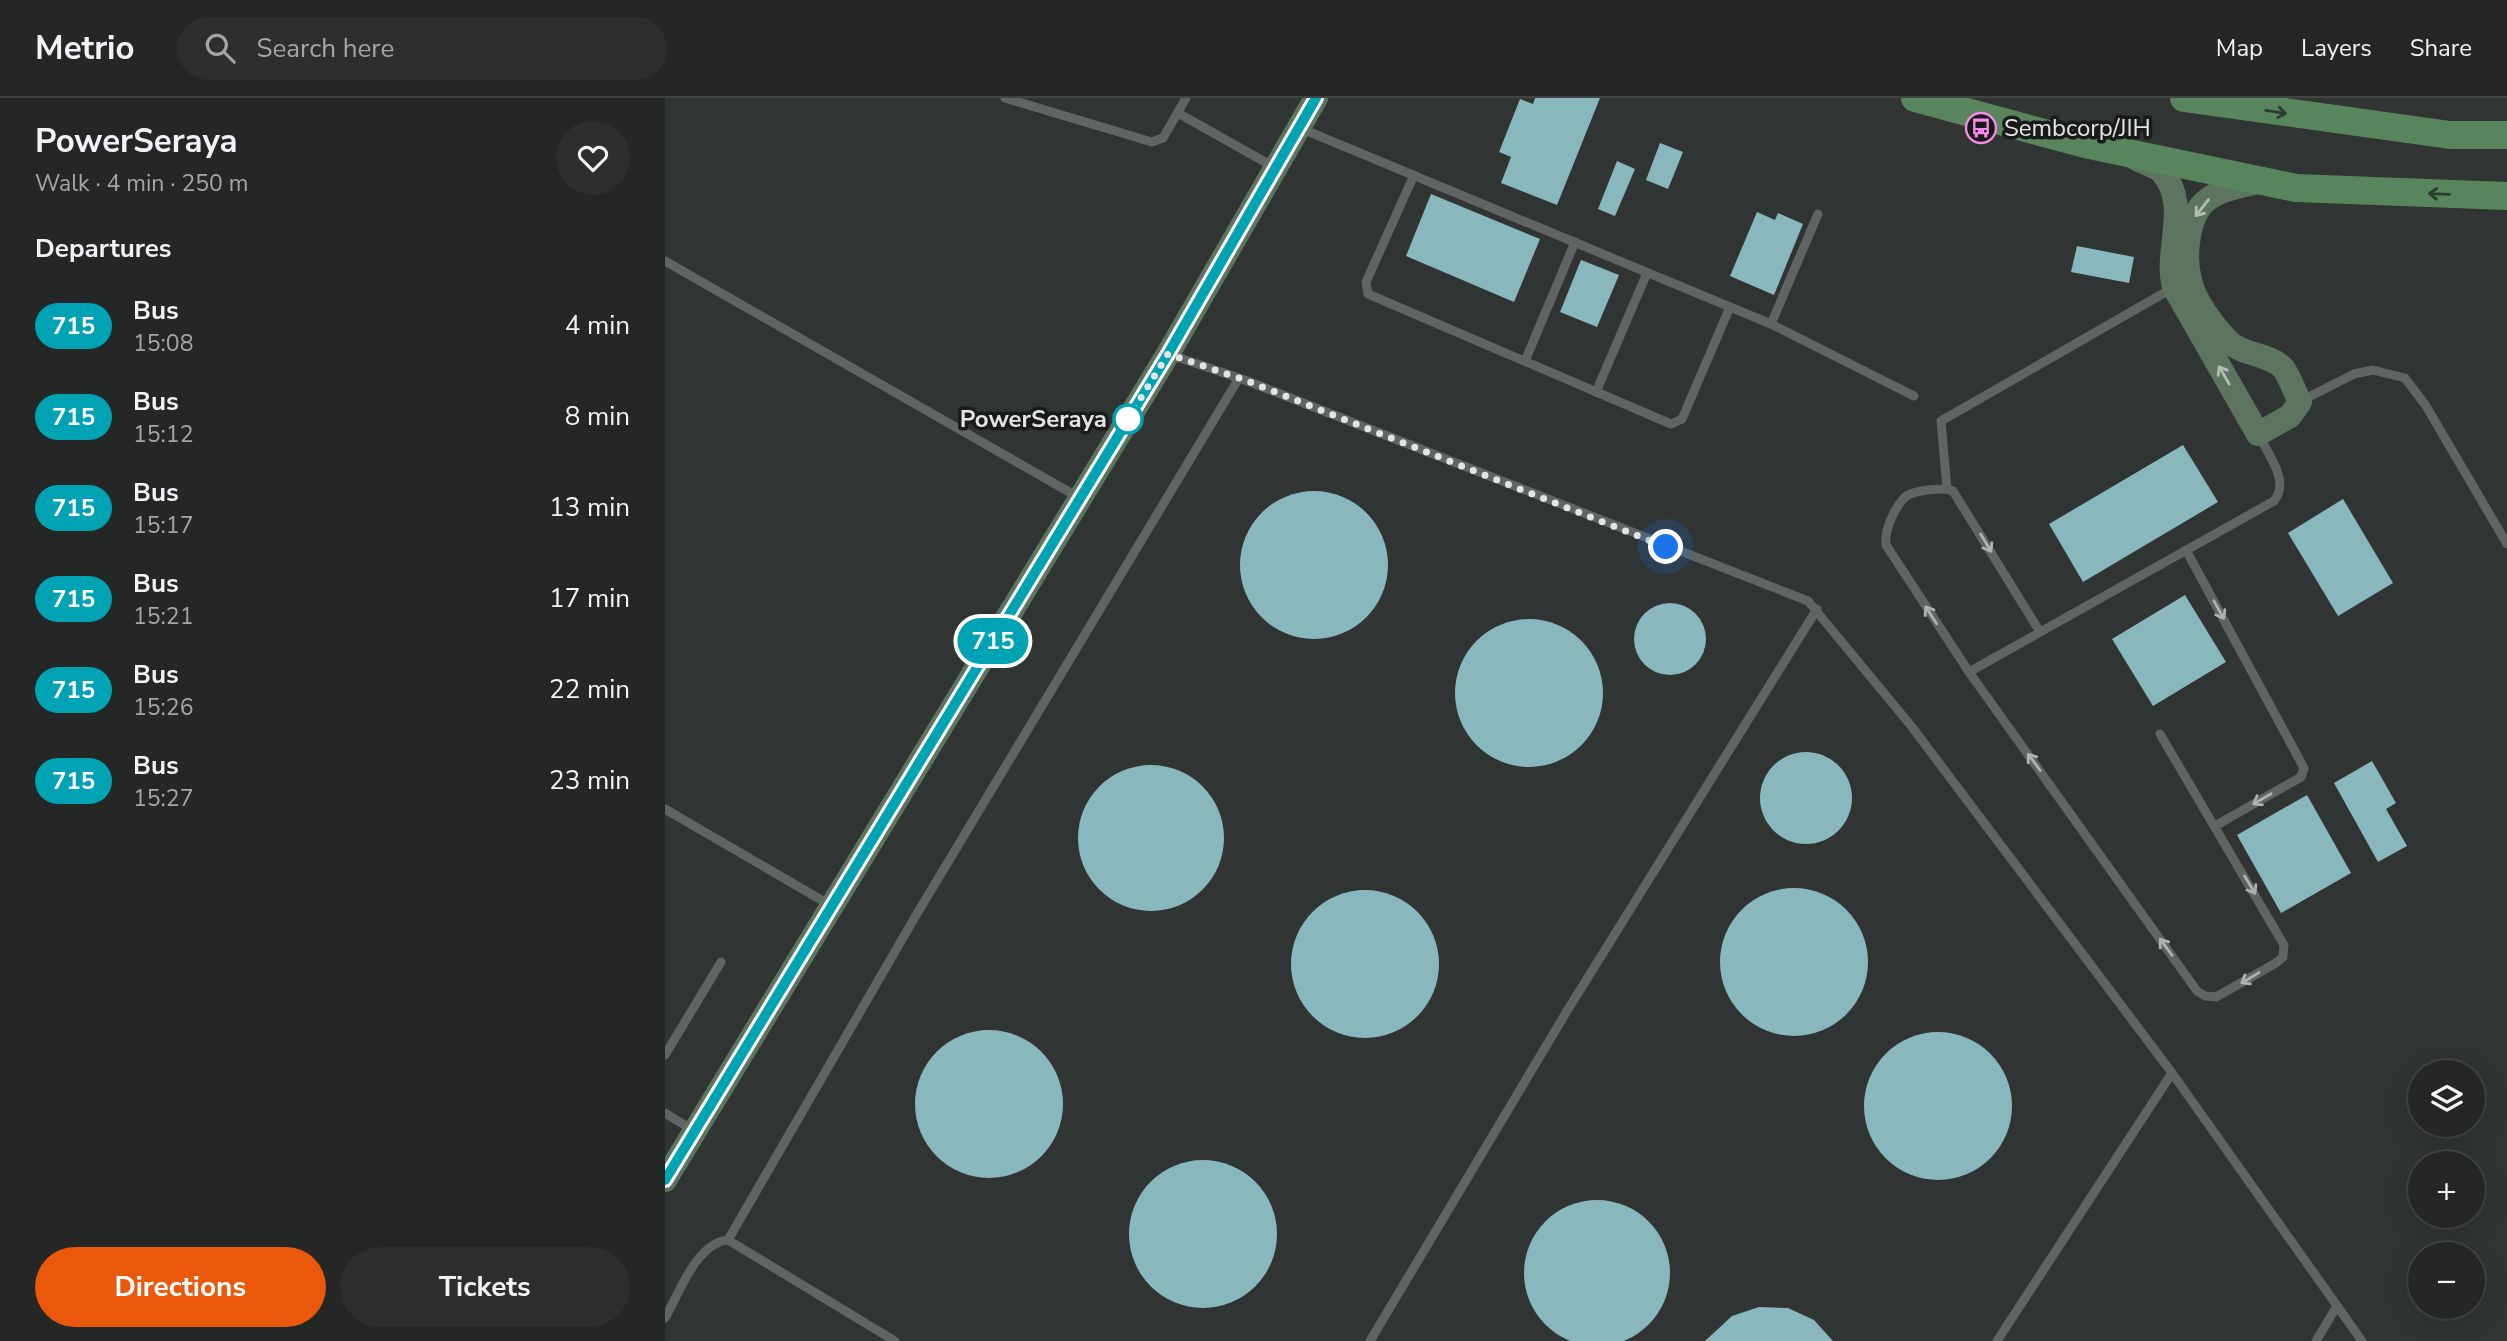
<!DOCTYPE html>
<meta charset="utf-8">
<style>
body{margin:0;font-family:"Nunito Sans",sans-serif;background:#2c2f2e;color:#f1f3f6;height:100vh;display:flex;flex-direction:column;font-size:26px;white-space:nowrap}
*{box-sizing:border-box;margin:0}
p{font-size:23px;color:#a3a5a7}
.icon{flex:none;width:38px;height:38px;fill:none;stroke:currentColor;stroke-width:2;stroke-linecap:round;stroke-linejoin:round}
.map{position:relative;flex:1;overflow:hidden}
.sheet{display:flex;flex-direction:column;background:#242726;width:665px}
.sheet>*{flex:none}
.badge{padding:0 14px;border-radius:23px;font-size:24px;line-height:46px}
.tools{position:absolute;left:1743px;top:962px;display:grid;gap:14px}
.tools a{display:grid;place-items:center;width:77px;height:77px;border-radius:50%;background:#242726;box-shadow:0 7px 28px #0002,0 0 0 2px #414443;font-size:35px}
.you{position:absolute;width:35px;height:35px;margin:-18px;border:5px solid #fff;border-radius:50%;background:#1a73e8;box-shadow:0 0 0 10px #1a73e833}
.map>.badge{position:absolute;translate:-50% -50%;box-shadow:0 0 0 4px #fff}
h2{padding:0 35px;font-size:26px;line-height:63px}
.round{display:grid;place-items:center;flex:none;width:74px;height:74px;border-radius:37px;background:#2c2f2e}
.head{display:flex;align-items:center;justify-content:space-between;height:119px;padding:0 35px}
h1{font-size:33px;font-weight:700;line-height:52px}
.button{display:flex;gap:14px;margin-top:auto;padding:14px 35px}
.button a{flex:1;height:80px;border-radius:42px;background:#ea580c;color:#fff;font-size:28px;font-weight:700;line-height:80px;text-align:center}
.button a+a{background:#2c2f2e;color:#f1f3f6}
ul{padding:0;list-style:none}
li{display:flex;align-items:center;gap:21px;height:91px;padding:0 35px}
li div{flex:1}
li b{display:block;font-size:26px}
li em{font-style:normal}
li .badge{min-width:77px;font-weight:700;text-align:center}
header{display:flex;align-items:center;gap:42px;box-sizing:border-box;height:98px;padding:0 35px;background:#242726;border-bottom:2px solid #414443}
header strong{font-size:33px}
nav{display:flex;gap:38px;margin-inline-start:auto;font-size:24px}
.search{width:490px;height:63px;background:#2c2f2e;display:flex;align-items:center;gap:18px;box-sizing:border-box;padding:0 24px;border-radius:38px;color:#a3a5a7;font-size:26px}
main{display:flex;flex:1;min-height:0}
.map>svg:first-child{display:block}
.building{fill:#89b7be}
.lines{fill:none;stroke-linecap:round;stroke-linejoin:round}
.lane{stroke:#606563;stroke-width:9}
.secondary{stroke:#5d7560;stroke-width:24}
.primary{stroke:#59855d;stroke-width:28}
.oneway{stroke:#2c3b2f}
.oneway2{stroke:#b3beb6}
.oneway3{stroke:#aeb2b0}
.line-casing{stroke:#fff;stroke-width:16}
.line{stroke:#00a3b4;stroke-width:10}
.walk{stroke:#e2e5e4;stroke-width:7;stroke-dasharray:0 12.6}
.stop-dot{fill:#fff;stroke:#00a3b4;stroke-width:3.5}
.labels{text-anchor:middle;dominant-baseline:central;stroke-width:7;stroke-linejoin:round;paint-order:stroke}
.poi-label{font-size:24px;fill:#e2e5e4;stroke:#191b1b;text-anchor:start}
.stop-label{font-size:24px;font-weight:bold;fill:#e2e5e4;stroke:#191b1b;text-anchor:end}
</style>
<header>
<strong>Metrio</strong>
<div class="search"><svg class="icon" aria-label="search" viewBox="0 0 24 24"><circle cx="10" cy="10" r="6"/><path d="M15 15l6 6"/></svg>Search here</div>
<nav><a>Map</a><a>Layers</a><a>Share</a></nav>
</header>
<main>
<section class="sheet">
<div class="head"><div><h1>PowerSeraya</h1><p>Walk · 4 min · 250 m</p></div><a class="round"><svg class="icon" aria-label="heart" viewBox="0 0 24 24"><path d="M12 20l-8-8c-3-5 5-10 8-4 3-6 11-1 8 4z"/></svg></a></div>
<h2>Departures</h2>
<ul>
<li><span class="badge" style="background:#00a3b4;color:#fff">715</span><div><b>Bus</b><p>15:08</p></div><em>4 min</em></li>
<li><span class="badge" style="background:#00a3b4;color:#fff">715</span><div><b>Bus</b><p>15:12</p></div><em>8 min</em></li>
<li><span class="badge" style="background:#00a3b4;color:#fff">715</span><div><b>Bus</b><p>15:17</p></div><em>13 min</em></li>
<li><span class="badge" style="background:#00a3b4;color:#fff">715</span><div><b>Bus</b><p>15:21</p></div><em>17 min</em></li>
<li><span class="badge" style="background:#00a3b4;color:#fff">715</span><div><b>Bus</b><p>15:26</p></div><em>22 min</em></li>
<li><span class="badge" style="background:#00a3b4;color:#fff">715</span><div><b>Bus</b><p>15:27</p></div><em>23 min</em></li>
</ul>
<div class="button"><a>Directions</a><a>Tickets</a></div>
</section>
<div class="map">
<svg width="1842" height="1243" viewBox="0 0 1842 1243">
<rect width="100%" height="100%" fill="#303433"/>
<!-- building -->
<g class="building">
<polygon points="870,0 935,0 892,107 836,85 846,59 834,54 855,1 868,6"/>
<polygon points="995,45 1018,54 1003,91 981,82"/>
<polygon points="952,63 970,71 950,118 933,111"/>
<polygon points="766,96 875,141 849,204 741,158"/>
<polygon points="1092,114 1110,122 1113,115 1138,126 1109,197 1065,178"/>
<polygon points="1412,148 1469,159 1464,185 1406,174"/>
<polygon points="916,162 954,177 932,229 895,214"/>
<polygon points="1518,347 1553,404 1418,484 1384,426"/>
<circle cx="649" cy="467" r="74"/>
<polygon points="1678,401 1728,485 1673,518 1623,435"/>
<polygon points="1520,497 1561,564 1488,608 1447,541"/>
<circle cx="1005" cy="541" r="36"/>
<circle cx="864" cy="595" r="74"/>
<circle cx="1141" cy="700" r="46"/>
<polygon points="1707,663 1731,705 1721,711 1742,748 1713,764 1669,685"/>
<circle cx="486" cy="740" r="73"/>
<polygon points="1642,697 1686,775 1616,815 1572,737"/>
<circle cx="1129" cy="864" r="74"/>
<circle cx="700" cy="866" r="74"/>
<circle cx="324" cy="1006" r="74"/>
<circle cx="1273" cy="1008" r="74"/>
<circle cx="538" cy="1136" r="74"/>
<circle cx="932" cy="1175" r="73"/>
<polygon points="1094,1209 1123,1210 1149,1222 1168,1243 1040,1243 1067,1218"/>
</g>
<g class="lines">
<!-- lane -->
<g class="lane">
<polyline points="340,0 487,44 498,40 521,0"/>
<polyline points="513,15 609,69"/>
<polyline points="635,30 1106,226 1249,298"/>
<polyline points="749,77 701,184 703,196 1006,326 1017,321 1065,209"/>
<polyline points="0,163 413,399"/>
<polyline points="1106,226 1153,116"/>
<polyline points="506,257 580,282 1143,503 1247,629 1507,975 1697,1243"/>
<polyline points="860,263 910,144"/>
<polyline points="931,294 982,175"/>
<polyline points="1636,303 1689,276 1708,272 1740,280 1761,308 1842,446"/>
<polyline points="1282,391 1276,323 1506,191"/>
<polyline points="1521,452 1639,670 1636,679 1550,728"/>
<path d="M1375,534L1288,393C1278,389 1247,392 1239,400C1229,411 1219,433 1221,447L1304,574L1532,893L1540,898L1551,899L1611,865L1618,859L1619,847L1495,636"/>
<path d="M1304,574L1609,403C1625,383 1604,358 1594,338"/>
<polyline points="0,711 165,807"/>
<polyline points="0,957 56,864"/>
<polyline points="0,1015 28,1032"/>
<polyline points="63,1142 250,819 574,280"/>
<path d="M0,1220C14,1196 31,1145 63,1142L230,1243"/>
<polyline points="705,1243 902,913 1152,511"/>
<polyline points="1332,1243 1507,975"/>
<polyline points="1651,1243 1672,1208"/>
</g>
<!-- secondary -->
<g class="secondary">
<path d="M1472,61C1479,65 1491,68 1497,74C1526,107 1499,152 1509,189L1593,336L1625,318L1635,304C1629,293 1625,279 1618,270C1604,255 1576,258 1561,241C1548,227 1529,202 1525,182C1519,160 1522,117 1542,102C1557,90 1578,88 1597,83"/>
<polyline points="0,1082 503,256 651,0"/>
</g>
<!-- primary -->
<g class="primary">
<polyline points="1250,0 1420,46 1631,90 1842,98"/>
<polyline points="1519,0 1785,37 1842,37"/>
</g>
</g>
<!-- one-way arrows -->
<defs><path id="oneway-shaft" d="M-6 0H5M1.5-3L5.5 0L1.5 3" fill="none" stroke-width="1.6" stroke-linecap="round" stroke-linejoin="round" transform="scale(1.75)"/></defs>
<g class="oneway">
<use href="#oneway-shaft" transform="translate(1611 14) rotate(9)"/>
<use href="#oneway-shaft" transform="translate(1774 96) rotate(-178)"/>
</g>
<g class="oneway2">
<use href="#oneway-shaft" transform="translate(1537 110) rotate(128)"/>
<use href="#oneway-shaft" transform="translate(1559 277) rotate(-120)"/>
</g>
<g class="oneway3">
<use href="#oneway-shaft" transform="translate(1321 445) rotate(59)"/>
<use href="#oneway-shaft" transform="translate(1554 512) rotate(61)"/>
<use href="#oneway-shaft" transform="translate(1266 517) rotate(-123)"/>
<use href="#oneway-shaft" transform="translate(1369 664) rotate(-126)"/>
<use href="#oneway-shaft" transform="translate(1597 701) rotate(150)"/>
<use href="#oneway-shaft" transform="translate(1585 787) rotate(59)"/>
<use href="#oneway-shaft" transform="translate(1501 849) rotate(-126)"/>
<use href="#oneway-shaft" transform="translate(1585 880) rotate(149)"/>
</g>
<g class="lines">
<!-- line casing -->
<g class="line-casing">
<polyline id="line" points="0,1082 503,256 651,0"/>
</g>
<!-- line -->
<use href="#line" class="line"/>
<!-- walk -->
<polyline class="walk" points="463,321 503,256 580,282 1001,449"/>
</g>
<!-- icons -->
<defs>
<g id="bus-ring" transform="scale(1.575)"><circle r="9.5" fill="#191b1b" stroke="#f888eb" stroke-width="1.5"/><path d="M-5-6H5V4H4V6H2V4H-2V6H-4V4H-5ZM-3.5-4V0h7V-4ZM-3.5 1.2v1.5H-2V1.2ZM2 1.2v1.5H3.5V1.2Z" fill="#f888eb"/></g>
</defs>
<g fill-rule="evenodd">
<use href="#bus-ring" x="1316" y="30"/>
</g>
<!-- markers -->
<circle class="stop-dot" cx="463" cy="321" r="14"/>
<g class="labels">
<!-- poi labels -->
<g class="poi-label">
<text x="1339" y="30">Sembcorp/JIH</text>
</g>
<!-- stop labels -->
<g class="stop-label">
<text x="442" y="321">PowerSeraya</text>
</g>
</g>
</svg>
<div class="tools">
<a><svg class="icon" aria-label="layers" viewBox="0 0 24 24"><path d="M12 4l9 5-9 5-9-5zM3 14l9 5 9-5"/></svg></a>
<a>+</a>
<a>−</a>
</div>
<div class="you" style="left:1001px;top:449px"></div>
<b class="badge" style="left:328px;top:543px;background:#00a3b4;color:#fff">715</b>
</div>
</main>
